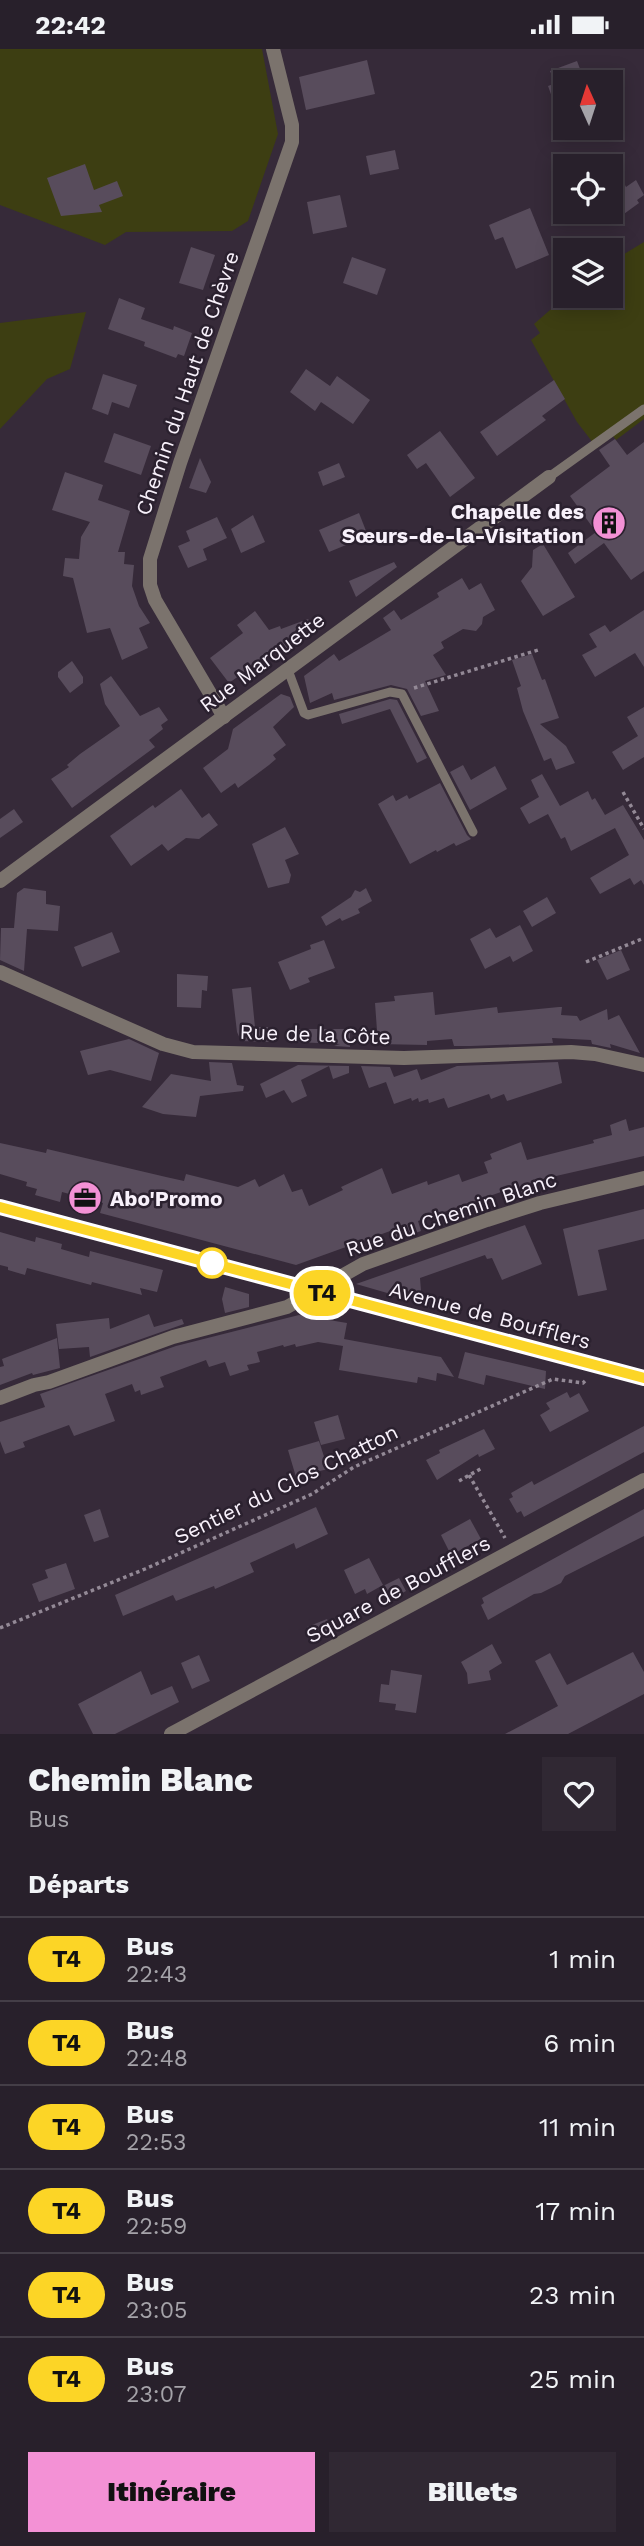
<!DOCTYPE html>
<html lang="fr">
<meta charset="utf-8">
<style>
body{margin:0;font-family:"Work Sans",sans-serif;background:#302833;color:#f1f3f6;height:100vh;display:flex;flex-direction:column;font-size:26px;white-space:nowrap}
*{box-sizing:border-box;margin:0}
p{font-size:23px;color:#a5a3a9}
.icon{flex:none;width:38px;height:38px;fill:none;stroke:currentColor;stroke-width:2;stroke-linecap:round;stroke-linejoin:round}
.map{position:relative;height:1685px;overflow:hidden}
.drawer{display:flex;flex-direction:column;background:#28202b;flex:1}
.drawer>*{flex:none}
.badge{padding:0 14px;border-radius:23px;font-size:24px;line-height:46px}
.needle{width:46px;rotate:357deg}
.tools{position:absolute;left:553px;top:21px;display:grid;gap:14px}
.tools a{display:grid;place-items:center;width:70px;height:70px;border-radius:0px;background:#28202b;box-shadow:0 4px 18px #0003,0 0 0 2px #443e47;font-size:35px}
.map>.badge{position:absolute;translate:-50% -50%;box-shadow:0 0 0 4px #fff}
h2{padding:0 28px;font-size:26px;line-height:63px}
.round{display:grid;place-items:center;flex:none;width:74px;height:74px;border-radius:0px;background:#302833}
.headline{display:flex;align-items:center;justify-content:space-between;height:119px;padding:0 28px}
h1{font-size:33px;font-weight:800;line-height:52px}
.cta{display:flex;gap:14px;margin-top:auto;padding:14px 28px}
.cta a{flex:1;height:80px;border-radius:0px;background:#f391d5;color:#111;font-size:28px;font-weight:800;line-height:80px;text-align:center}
.cta a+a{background:#302833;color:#f1f3f6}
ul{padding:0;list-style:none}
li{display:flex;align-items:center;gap:21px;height:84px;padding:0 28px;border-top:2px solid #443e47}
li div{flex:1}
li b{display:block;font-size:26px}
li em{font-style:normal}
li .badge{min-width:77px;font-weight:700;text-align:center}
.status{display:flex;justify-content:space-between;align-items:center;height:49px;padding:0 35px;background:#28202b;direction:ltr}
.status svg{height:19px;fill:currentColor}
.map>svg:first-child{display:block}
.green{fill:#3d3e12}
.building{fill:#584c5c}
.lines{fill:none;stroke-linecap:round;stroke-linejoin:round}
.path{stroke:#938996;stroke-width:3.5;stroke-dasharray:3.5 3.5;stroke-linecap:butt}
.service{stroke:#7b736d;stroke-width:9}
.minor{stroke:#7b736d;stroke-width:14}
.tertiary{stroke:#7b736d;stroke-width:14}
.line-casing{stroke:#fff;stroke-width:16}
.line{stroke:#fcd526;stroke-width:10}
.stop-dot{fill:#fff;stroke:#fcd526;stroke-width:3.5}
.labels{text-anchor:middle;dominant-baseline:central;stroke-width:5;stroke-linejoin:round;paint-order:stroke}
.street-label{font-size:21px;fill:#f8f1fb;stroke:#2b212f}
.poi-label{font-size:21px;font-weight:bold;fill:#f8f1fb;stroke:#2b212f;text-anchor:end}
</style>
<div class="status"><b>22:42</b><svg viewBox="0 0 49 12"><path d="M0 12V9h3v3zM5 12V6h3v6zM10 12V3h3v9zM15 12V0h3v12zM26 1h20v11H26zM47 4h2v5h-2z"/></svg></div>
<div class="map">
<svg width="644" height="1685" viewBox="0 0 644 1685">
<rect width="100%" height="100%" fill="#362a39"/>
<!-- green -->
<g class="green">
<polygon points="0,0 262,0 278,85 248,172 232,182 126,183 105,196 0,156"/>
<polygon points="644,193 644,370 616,391 613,387 597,399 577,373 531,291 540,284 534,275 566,247 611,247 611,213"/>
<polygon points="86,263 70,320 47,330 0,380 0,274"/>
</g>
<!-- building -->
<g class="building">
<polygon points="367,11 375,45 306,61 299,28"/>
<polygon points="577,12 585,33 565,33 565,47 553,51 548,37 559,33 555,33 550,22"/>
<polygon points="395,101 399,120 370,126 366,107"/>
<polygon points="85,115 94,141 117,132 123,147 99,156 102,163 61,167 47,129"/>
<polygon points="636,131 644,146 637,151 639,154 617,170 611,162 611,144 624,134 626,138"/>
<polygon points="340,146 347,178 313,185 307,153"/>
<polygon points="530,159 549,206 516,220 503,188 495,191 489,176"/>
<polygon points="191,198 215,206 203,241 179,234"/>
<polygon points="352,208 386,220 377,246 343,234"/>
<polygon points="119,249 145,259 141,270 173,281 174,277 192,284 184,307 178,305 176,309 144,297 145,293 108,280"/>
<polygon points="306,320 330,337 337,327 370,351 353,375 321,353 315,362 290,343"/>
<polygon points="103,325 137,336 129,359 112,353 108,366 92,360"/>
<polygon points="554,331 565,350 542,367 546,371 497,407 480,383"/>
<polygon points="440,382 475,429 450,448 426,414 417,420 407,406"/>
<polygon points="114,384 151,397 141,426 104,413"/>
<polygon points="615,390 627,406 644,393 644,522 631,531 604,494 575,515 568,504 596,483 570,447 610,417 599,401"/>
<polygon points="200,409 211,433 206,444 189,439"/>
<polygon points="339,414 345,428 323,437 318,423"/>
<polygon points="65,423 103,436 98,451 130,462 118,503 125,503 124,515 134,516 132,537 139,557 150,574 139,579 148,599 122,611 110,579 87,584 73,529 63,527 65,509 79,510 81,488 90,473 52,461"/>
<polygon points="359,464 368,487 329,503 319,481"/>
<polygon points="253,466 265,493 241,504 231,480"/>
<polygon points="217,468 227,489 203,500 207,511 188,519 178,497 190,492 186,482"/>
<polygon points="543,495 575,548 543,567 521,532 532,518 533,501"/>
<polygon points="394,513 397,518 356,548 349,532"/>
<polygon points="462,529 469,541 481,534 495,561 483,568 482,575 476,582 463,580 441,593 444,599 433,606 446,626 425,632 439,662 421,667 407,640 391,636 334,651 332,644 310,654 304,627 334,605 339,612 391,581 383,569 394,561 401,571 439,548 437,544"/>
<polygon points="644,561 644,618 635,604 595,628 582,606 597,598 589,585 605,576 610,583"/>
<polygon points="255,562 269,581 280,577 281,580 308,570 311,574 298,584 300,589 284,601 282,596 229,634 210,609 243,584 237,576"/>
<polygon points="532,605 542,631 545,630 559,669 540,675 566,697 575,714 556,721 551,709 544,712 523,662 517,639 521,637 512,611"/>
<polygon points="72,612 83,628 83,634 70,644 58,628 58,623"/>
<polygon points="111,627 140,667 159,658 168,671 161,676 163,680 149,691 155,698 72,759 51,730 69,718 67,716 80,705 120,677 105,655 100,635"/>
<polygon points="281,645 290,648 294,658 273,678 286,696 273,706 276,710 269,716 238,739 235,734 221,744 203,719 228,700 233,680"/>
<polygon points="390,650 397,651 427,709 417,714 390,660 342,675 339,665"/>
<polygon points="644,658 644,708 623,721 612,703 638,687 627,668"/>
<polygon points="463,716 471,731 495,717 507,740 470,761 450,723"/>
<polygon points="542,725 560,757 588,742 592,751 595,749 605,766 623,756 644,791 644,836 641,831 634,836 630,829 600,845 590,829 629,806 615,779 571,802 565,788 561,790 548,765 529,775 520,759 539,748 531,731"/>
<polygon points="440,734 467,786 471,790 456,797 454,794 437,803 436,801 410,815 378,755 393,746 396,752 407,746 409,750"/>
<polygon points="181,740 202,769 209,764 218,776 199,790 186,789 168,802 162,795 131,817 110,787 153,756 155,759"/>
<polygon points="14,760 23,773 0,789 0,770"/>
<polygon points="285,778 299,805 285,811 291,826 289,834 268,839 252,795"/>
<polygon points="24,839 46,842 46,855 60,857 58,882 27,880 24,922 0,911 1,879 14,879 17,844"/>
<polygon points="366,839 372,852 358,860 360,864 342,872 340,869 326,877 321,868 351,848 355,841 360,843"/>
<polygon points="547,848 556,864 532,878 523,862"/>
<polygon points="520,876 533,902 513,913 510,907 485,920 470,890 490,879 496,889"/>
<polygon points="112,883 120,903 82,918 74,898"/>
<polygon points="324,891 335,919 308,929 310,933 290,941 278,913 311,900 310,896"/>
<polygon points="621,901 630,921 607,931 597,911"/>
<polygon points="177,925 208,927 207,942 202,941 201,959 177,958"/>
<polygon points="251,938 255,978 268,978 271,993 241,992 237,983 232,940"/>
<polygon points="433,943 435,966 497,958 498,964 559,958 562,958 561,966 577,967 580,972 607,960 608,971 619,966 640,1004 610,995 611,999 592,995 591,991 552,989 553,994 471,997 454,997 452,990 427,992 427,996 378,995 375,954 395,952 394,947"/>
<polygon points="296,980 350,980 350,998 334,997 340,995 295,993"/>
<polygon points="129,990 159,1004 151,1032 110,1021 88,1026 80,1002"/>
<polygon points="209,1013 232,1014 237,1036 244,1037 243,1042 200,1047 196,1068 163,1065 142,1058 171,1025 211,1032"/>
<polygon points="558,1013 562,1034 507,1052 504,1045 491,1050 489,1045 448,1059 444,1049 429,1054 428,1050 419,1053 418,1049 412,1052 411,1049 394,1055 386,1033 369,1039 361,1017 390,1018 394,1028 417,1020 421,1031 457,1017"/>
<polygon points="298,1016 349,1017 349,1024 333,1030 329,1017 301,1031 307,1047 292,1054 284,1041 266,1049 260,1035"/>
<polygon points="626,1070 629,1082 644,1078 644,1107 534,1132 536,1138 504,1152 501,1143 418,1172 421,1182 396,1191 393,1181 296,1216 100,1164 103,1154 62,1143 60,1153 35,1146 37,1140 26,1137 27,1133 0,1125 0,1094 46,1104 47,1100 166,1128 184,1132 186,1125 238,1138 255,1130 259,1138 284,1125 292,1143 302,1140 309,1157 343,1141 341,1138 382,1119 392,1145 427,1132 428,1136 459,1125 462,1133 488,1124 484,1113 492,1110 490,1105 521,1093 527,1111 594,1094 593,1091 612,1086 610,1076"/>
<polygon points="644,1160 644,1190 598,1201 607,1241 578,1247 563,1180"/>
<polygon points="525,1176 542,1215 502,1231 492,1209 487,1210 485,1206 420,1229 422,1254 356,1235"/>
<polygon points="0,1183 35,1193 36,1188 62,1195 61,1200 89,1208 90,1202 163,1221 157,1243 140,1239 142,1246 92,1233 91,1236 27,1219 25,1226 8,1221 8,1218 0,1216"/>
<polygon points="225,1238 249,1245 249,1258 225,1264 222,1250"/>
<polygon points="149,1265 154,1278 182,1270 184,1275 90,1308 89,1298 59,1300 56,1275 109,1269 110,1280"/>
<polygon points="299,1266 347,1274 344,1290 441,1308 454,1328 437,1324 436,1332 418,1328 417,1334 339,1321 343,1297 318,1293 296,1298 295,1295 284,1298 283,1296 257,1303 260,1313 247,1316 249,1321 230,1327 225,1313 209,1318 206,1311 160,1328 164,1338 141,1346 140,1341 135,1343 132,1335 105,1345 115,1372 74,1387 69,1376 23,1393 25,1398 5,1405 0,1392 0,1373 45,1358 40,1345 176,1297"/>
<polygon points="57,1289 60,1319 33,1326 32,1324 0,1336 0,1318 4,1317 2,1310"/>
<polygon points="465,1303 546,1322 545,1340 486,1326 484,1336 458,1329"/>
<polygon points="567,1343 570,1349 579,1344 589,1362 550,1383 540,1366 550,1360 546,1354"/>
<polygon points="338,1366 345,1390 321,1396 314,1373"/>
<polygon points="644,1377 644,1403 524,1468 521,1462 517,1464 509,1450 513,1448 511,1444 532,1432 534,1436"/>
<polygon points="484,1380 495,1400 479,1408 478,1405 437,1431 426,1411 440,1404 439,1401"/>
<polygon points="319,1392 328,1420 296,1428 288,1401"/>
<polygon points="316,1458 328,1485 296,1500 294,1494 250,1514 254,1523 215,1540 214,1537 176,1552 173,1546 123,1567 115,1546"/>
<polygon points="100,1460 109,1488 94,1493 84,1466"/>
<polygon points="644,1460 644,1487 565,1527 561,1534 541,1544 534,1545 488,1571 481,1556 484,1554 482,1549"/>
<polygon points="470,1470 481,1490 451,1506 441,1486"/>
<polygon points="369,1509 383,1536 367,1545 365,1540 355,1545 344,1521"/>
<polygon points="66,1514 75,1540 39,1553 32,1535 48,1529 45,1521"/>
<polygon points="399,1529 406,1542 390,1551 383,1537"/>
<polygon points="327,1570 333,1582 314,1593 307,1578"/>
<polygon points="492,1595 502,1614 489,1622 491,1631 468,1635 467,1624 461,1613"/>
<polygon points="633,1603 644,1623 644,1645 568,1685 505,1685 558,1657 535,1612 550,1604 567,1636"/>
<polygon points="199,1606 210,1632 192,1640 181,1614"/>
<polygon points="391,1621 422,1626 416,1664 395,1661 396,1655 379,1653 381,1635 389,1636"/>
<polygon points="141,1622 151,1646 172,1637 179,1653 115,1685 93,1685 78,1655"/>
</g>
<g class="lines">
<!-- path -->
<g class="path">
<polyline points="414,639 538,601"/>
<polyline points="623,743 644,780"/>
<polyline points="586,913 644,889"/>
<polyline points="469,1426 505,1489"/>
<polyline points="459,1432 482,1419"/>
<polyline points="0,1579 145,1520 312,1445 354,1418 553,1330 583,1334 585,1332"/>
</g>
<!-- service -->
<g class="service">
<polyline points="549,428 644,360"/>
<polyline points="288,621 304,664 308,666 390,643 402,645 473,783"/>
</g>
<!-- minor -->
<g class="minor">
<polyline points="224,668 155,551 150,536 150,510 180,414 292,93 292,76 273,0"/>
<polyline points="0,832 549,428"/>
<polyline points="0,923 163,995 193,1003 404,1009 571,1003 595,1005 644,1016"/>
<polyline points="171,1685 644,1431"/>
</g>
<!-- tertiary -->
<g class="tertiary">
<polyline points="0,1158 644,1329"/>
<polyline points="0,1349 34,1336 49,1333 173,1288 287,1258 363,1215 487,1171 540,1154 644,1129"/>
</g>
</g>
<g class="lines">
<!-- line casing -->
<g class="line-casing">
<polyline id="line" points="0,1158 644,1329"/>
</g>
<!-- line -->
<use href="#line" class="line"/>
</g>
<!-- icons -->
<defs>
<g id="building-disc" transform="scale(1.75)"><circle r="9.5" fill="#f391d5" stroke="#2b212f"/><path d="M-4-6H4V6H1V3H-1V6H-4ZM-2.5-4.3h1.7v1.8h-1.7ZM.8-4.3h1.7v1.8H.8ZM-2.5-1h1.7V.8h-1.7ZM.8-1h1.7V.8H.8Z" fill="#111"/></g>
<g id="office-disc" transform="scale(1.75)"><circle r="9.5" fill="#f391d5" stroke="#2b212f"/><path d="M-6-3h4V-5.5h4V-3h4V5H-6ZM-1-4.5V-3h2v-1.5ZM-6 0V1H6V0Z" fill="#111"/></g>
</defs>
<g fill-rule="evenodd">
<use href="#building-disc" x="609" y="474"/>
<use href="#office-disc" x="85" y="1149"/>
</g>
<!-- markers -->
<circle class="stop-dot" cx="212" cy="1214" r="14"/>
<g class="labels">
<!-- street labels -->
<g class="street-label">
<text transform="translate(187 334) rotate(-71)">Chemin du Haut de Chèvre</text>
<text transform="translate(262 613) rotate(-37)">Rue Marquette</text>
<text transform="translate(315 985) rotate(2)">Rue de la Côte</text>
<text transform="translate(451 1165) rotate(-19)">Rue du Chemin Blanc</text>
<text transform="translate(490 1266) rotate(15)">Avenue de Boufflers</text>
<text transform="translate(286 1435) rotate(-26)">Sentier du Clos Chatton</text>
<text transform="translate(398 1540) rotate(-28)">Square de Boufflers</text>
</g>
<!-- poi labels -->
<g class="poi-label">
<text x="584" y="462">Chapelle des<tspan x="584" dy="24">Sœurs-de-la-Visitation</tspan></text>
<text x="110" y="1149" text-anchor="start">Abo'Promo</text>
</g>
</g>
</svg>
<div class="tools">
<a><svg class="needle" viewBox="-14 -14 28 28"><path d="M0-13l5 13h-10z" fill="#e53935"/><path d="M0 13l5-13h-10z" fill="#a5a3a9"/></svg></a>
<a><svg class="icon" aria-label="locate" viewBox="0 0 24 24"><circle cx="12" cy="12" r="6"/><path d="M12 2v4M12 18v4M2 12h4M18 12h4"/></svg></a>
<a><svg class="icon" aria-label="layers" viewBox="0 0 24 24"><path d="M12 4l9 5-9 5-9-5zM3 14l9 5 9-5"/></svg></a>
</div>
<b class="badge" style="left:322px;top:1244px;background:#fcd526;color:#111">T4</b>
</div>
<section class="drawer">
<div class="headline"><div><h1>Chemin Blanc</h1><p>Bus</p></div><a class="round"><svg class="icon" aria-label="heart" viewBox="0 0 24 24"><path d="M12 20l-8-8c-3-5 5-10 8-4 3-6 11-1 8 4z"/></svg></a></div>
<h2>Départs</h2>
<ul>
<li><span class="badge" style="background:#fcd526;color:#111">T4</span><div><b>Bus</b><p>22:43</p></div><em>1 min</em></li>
<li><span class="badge" style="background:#fcd526;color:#111">T4</span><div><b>Bus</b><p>22:48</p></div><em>6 min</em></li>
<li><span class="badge" style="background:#fcd526;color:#111">T4</span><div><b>Bus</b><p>22:53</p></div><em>11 min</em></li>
<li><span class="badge" style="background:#fcd526;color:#111">T4</span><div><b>Bus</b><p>22:59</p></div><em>17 min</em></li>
<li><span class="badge" style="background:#fcd526;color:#111">T4</span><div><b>Bus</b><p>23:05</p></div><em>23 min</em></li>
<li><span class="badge" style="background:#fcd526;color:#111">T4</span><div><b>Bus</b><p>23:07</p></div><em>25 min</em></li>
</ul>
<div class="cta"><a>Itinéraire</a><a>Billets</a></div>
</section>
